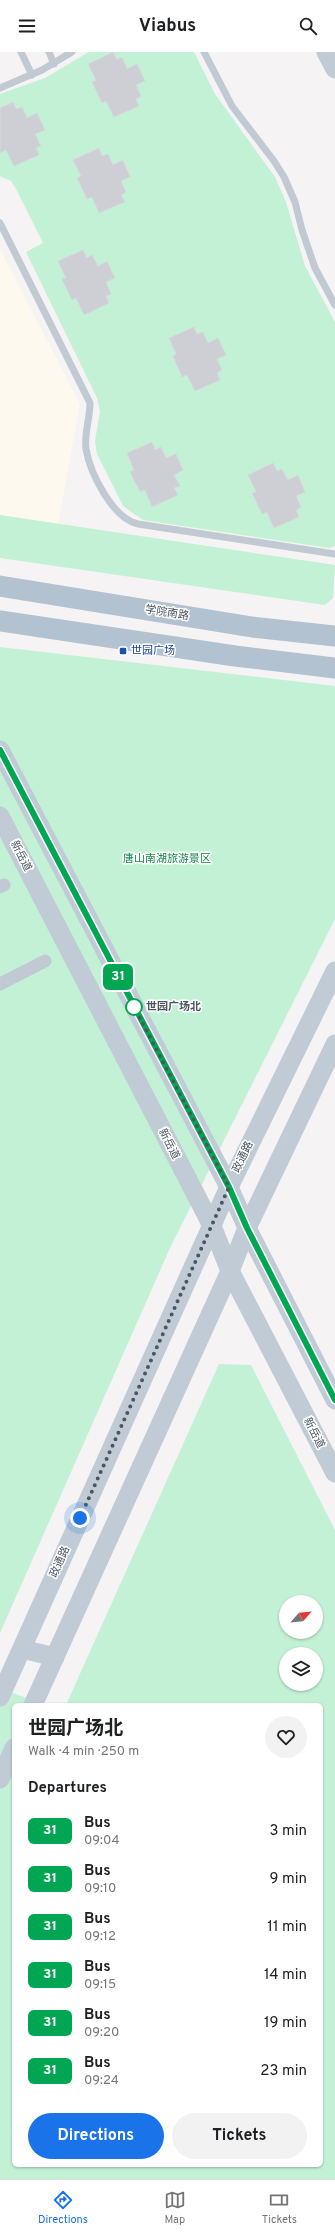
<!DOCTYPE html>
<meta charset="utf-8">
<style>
body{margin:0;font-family:Overpass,"Noto Sans SC",sans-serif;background:#f2f2f2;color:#202124;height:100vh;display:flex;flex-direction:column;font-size:15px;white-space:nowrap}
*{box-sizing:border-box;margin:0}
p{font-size:13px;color:#757577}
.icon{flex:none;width:22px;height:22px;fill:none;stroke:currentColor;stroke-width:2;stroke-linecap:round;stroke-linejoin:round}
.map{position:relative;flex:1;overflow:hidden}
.side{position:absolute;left:12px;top:1651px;width:311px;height:464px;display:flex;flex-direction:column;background:#fff;border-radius:6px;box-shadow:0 1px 3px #0004}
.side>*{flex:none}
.badge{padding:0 8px;border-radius:6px;font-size:14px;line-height:26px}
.needle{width:26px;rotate:63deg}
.controls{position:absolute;left:279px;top:1543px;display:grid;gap:8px}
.controls a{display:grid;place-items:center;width:44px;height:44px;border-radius:50%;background:#fff;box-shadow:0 1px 3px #0004;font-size:20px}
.you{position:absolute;width:20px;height:20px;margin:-10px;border:3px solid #fff;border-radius:50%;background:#1a73e8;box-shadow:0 0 0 6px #1a73e833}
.map>.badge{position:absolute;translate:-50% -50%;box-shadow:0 0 0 2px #fff}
h2{padding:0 16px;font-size:15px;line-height:36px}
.round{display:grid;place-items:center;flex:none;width:42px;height:42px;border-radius:21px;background:#f2f2f2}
.head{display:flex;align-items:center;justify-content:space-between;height:68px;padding:0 16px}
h1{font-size:19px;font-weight:700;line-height:30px}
.action{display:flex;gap:8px;margin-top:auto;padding:8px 16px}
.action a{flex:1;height:46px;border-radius:24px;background:#1a73e8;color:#fff;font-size:16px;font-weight:700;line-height:46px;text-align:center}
.action a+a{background:#f2f2f2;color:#202124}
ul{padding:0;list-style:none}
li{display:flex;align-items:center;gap:12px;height:48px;padding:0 16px}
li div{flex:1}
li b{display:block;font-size:15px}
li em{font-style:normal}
li .badge{min-width:44px;font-weight:700;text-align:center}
header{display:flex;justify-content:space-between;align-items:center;height:52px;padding:0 16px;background:#fff;font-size:18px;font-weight:700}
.tabs{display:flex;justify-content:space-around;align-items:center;height:56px;border-top:1px solid #e0e0e0;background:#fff;font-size:11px;color:#757577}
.tabs a{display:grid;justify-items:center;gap:2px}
.tabs .selected{color:#1a73e8}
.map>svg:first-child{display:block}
.commercial{fill:#fdf9ef}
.green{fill:#c3f1d5;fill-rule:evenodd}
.building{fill:#cdcfd5;stroke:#d7d9de}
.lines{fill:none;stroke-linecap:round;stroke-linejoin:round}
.lane{stroke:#c1cad2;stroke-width:7}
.street{stroke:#c1cad2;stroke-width:13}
.secondary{stroke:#c1cbd6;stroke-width:19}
.primary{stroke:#b3c2d1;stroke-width:21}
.line-casing{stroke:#fff;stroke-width:9}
.line{stroke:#00a651;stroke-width:6}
.walk{stroke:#4a5661;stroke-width:4;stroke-dasharray:0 7.2}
.transit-dot{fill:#1a4fb4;stroke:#fff;stroke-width:1.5}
.stop-dot{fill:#fff;stroke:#00a651;stroke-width:2}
.labels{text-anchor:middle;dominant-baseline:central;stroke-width:3;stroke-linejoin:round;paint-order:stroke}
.street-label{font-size:11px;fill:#4a5661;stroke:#fff}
.transit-label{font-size:11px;fill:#164399;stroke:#fff;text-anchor:start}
.park-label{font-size:11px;fill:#17864f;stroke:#fff}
.stop-label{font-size:11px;font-weight:bold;fill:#4a5661;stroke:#fff;text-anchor:start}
</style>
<header><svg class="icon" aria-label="menu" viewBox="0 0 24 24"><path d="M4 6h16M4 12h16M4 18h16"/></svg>Viabus<svg class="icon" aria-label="search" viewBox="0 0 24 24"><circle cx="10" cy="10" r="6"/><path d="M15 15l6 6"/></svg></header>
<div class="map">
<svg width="335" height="2127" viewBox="0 0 335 2127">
<rect width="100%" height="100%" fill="#f5f3f3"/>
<!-- commercial -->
<polygon class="commercial" points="0,197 80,352 58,472 0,463"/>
<!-- green -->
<g class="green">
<polygon points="89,0 194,0 215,42 275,125 286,150 305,214 335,270 335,494 329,496 143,468 123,454 97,402 95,389 100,359 97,346 26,200 43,191 16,137 11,129 0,124 0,42 45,26"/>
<polygon points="0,463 335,513 333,546 325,553 0,506"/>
<polygon points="0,595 335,634 335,867 170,1196 0,1581"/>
<path d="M219,1312L251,1313L335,1478V2127H0V1636L45,1653H14V2113H321V1653H66ZM286,1550H316V1580H286ZM286,1602H316V1632H286Z"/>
</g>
<!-- building -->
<g class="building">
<polygon points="113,0 117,8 122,5 127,17 137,12 145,29 136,33 141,44 136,47 139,54 114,65 106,49 102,51 92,30 96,28 88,12"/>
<polygon points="13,50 16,57 22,55 27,66 37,61 45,78 35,82 41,94 36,96 39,103 14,114 6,98 0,101 0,56"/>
<polygon points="99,96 102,104 108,102 113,113 123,108 130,125 121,129 126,140 121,143 125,150 99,161 92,145 87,147 77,126 81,124 73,108"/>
<polygon points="83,198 87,206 92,203 98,214 107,209 115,226 106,230 111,242 106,244 109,251 84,263 76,246 72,248 62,227 66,226 58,209"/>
<polygon points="194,275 197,282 203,280 208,291 218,286 226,303 217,307 222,318 217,321 220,328 195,339 187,323 182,325 173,304 176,302 169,286"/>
<polygon points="152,390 155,398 161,395 166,406 176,402 183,418 174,423 180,434 174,436 178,443 152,455 145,438 140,440 130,420 134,418 127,401"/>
<polygon points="273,411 277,419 282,417 288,428 298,423 305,440 296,444 301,455 296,458 299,465 274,476 267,460 262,462 252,441 256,440 248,423"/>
</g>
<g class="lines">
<!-- lane -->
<g class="lane">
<polyline points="21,0 32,23"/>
<polyline points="49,0 54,12"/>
<polyline points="204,0 232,54 274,109 284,125 295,150 302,178 315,216 335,253"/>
<polyline points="0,36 42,18 72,0"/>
<path d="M0,171L90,351C90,366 84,382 86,397C90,421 113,467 138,472L335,502"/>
</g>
<!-- street -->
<g class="street">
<polyline points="0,835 4,833"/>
<polyline points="0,932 45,909"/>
</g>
<!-- secondary -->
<g class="secondary">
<polyline points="326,0 335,17"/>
<polyline points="0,698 229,1135 247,1176 335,1348"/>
<polyline points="0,764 212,1174 230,1219 335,1421"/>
<polyline points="22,1597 55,1605"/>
<polyline points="0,1645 229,1135 335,919"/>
<polyline points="33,1653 230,1219 247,1176 335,992"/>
<polyline points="0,1727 14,1696"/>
</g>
<!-- primary -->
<g class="primary">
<polyline points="0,534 252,575 335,584"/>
<polyline points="0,569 235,604 335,616"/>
</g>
</g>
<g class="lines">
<!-- line casing -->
<g class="line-casing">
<polyline id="line" points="0,698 229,1135 247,1176 335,1348"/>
</g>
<!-- line -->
<use href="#line" class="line"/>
<!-- walk -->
<polyline class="walk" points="80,1466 229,1135 134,955"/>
</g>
<!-- markers -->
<rect class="transit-dot" x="119" y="595" width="8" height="8" rx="2"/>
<circle class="stop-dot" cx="134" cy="955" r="8"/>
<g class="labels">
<!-- street labels -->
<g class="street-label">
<text transform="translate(167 561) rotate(9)">学院南路</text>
<text transform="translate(21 804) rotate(63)">新岳道</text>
<text transform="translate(169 1092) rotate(63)">新岳道</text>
<text transform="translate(243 1105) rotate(-64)">政通路</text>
<text transform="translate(314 1381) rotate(63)">新岳道</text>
<text transform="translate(60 1510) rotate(-66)">政通路</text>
</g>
<!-- transit labels -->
<g class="transit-label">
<text x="131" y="599">世园广场</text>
</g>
<!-- park labels -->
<g class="park-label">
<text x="167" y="807">唐山南湖旅游景区</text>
</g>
<!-- stop labels -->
<g class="stop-label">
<text x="146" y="955">世园广场北</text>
</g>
</g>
</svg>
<div class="controls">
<a><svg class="needle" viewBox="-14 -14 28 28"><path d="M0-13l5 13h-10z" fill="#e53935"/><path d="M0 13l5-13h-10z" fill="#757577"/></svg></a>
<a><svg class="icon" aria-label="layers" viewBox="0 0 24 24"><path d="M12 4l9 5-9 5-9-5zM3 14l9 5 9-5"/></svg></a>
</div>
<div class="you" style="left:80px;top:1466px"></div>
<b class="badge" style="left:118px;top:925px;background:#00a651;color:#fff">31</b>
<section class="side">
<div class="head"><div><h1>世园广场北</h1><p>Walk · 4 min · 250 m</p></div><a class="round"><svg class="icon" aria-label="heart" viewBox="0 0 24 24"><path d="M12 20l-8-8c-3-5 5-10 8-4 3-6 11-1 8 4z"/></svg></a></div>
<h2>Departures</h2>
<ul>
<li><span class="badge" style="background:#00a651;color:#fff">31</span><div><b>Bus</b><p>09:04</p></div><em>3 min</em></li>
<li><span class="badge" style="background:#00a651;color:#fff">31</span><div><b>Bus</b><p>09:10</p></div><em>9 min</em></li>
<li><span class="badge" style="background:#00a651;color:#fff">31</span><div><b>Bus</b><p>09:12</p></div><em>11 min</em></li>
<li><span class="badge" style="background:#00a651;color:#fff">31</span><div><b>Bus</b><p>09:15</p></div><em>14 min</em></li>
<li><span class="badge" style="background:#00a651;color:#fff">31</span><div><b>Bus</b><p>09:20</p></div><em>19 min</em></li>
<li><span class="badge" style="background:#00a651;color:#fff">31</span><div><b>Bus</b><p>09:24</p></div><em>23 min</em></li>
</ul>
<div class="action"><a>Directions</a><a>Tickets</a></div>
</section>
</div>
<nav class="tabs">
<a class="selected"><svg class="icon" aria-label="directions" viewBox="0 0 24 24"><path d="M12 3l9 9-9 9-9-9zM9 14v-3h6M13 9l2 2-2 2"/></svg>Directions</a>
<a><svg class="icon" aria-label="map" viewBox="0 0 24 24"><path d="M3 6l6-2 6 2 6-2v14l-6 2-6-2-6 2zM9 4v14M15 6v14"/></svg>Map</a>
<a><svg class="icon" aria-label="tickets" viewBox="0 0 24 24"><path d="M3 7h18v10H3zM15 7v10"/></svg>Tickets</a>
</nav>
